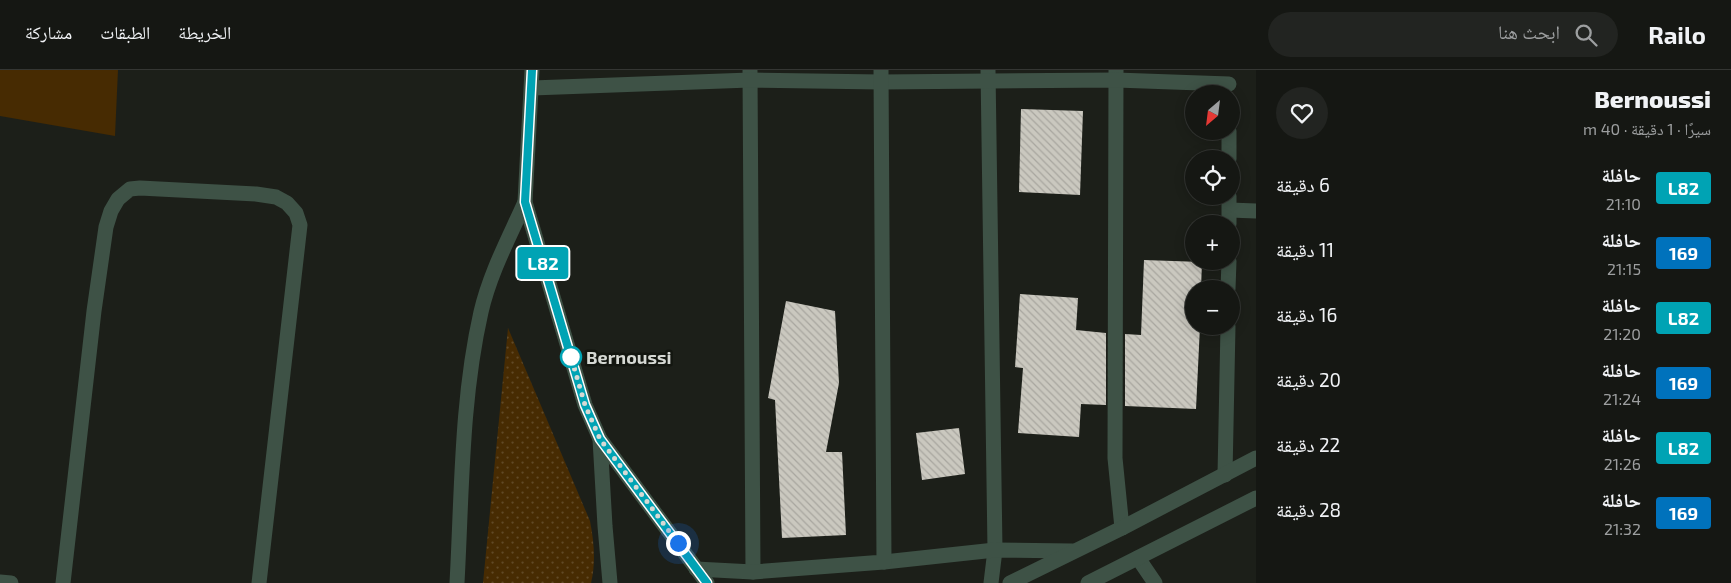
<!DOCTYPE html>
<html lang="ar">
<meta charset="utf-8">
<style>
body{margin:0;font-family:"Exo 2","Noto Naskh Arabic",sans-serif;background:#222421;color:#f1f3f6;direction:rtl;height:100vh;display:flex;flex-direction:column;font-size:19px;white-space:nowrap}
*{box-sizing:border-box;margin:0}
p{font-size:16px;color:#9d9fa0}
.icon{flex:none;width:28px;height:28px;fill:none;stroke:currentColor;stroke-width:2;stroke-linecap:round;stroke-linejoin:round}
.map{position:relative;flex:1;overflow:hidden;direction:ltr}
.drawer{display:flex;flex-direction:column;background:#151713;width:475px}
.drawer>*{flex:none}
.badge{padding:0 10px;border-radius:4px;font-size:18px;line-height:32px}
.needle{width:32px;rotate:208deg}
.tools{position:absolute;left:1185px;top:15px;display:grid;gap:10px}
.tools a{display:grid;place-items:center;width:55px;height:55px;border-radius:50%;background:#151713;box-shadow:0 2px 12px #0003,0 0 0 1px #343633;font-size:25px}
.you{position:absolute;width:25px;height:25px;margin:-12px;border:4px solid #fff;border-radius:50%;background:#1a73e8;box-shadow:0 0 0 8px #1a73e833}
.map>.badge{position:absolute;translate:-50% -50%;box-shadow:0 0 0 2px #fff}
.round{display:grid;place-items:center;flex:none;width:52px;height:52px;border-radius:26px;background:#222421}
.summary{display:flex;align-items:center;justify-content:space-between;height:85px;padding:0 20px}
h1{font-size:24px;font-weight:800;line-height:38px}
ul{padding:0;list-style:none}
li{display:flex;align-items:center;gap:15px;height:65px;padding:0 20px}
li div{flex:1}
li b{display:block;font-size:19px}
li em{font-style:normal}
li .badge{min-width:55px;font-weight:700;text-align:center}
header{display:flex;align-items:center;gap:30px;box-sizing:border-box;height:70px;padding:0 25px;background:#151713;border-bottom:1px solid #343633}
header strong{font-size:24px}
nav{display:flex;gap:28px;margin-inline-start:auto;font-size:18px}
.search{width:350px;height:45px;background:#222421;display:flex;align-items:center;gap:12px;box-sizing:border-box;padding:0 18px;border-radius:28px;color:#9d9fa0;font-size:19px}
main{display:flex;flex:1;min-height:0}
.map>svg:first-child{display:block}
.grass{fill:url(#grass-dots)}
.garden{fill:#472b02}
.building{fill:url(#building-back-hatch)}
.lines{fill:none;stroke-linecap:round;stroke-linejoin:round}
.minor{stroke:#3e5246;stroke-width:15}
.line-casing{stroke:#fff;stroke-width:11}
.line{stroke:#00a3b4;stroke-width:8}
.walk{stroke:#d6d9d4;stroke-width:5;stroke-dasharray:0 9}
.stop-dot{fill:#fff;stroke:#00a3b4;stroke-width:2.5}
.labels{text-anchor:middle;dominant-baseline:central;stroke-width:5;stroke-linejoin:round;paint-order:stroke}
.stop-label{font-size:18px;font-weight:bold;fill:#d6d9d4;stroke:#131610;text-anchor:start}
</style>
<header>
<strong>Railo</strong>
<div class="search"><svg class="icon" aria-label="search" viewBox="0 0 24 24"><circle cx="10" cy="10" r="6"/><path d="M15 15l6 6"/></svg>ابحث هنا</div>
<nav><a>الخريطة</a><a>الطبقات</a><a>مشاركة</a></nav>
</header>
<main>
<section class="drawer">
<div class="summary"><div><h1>Bernoussi</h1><p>سيرًا · 1 دقيقة · 40 m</p></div><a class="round"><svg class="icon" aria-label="heart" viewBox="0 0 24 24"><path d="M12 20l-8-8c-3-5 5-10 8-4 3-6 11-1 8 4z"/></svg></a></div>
<ul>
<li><span class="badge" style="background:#00a3b4;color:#fff">L82</span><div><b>حافلة</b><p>21:10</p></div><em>6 دقيقة</em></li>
<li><span class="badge" style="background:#0072bc;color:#fff">169</span><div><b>حافلة</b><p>21:15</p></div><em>11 دقيقة</em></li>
<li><span class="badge" style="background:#00a3b4;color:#fff">L82</span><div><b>حافلة</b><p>21:20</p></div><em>16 دقيقة</em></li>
<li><span class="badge" style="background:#0072bc;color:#fff">169</span><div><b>حافلة</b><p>21:24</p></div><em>20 دقيقة</em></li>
<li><span class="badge" style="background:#00a3b4;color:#fff">L82</span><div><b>حافلة</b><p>21:26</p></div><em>22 دقيقة</em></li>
<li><span class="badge" style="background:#0072bc;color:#fff">169</span><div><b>حافلة</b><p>21:32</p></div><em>28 دقيقة</em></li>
</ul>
</section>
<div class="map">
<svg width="1256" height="513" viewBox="0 0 1256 513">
<defs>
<pattern id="grass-dots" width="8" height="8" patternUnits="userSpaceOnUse" patternTransform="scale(1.25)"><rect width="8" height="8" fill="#472b02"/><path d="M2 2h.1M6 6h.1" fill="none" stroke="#614926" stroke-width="1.8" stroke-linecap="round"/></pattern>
<pattern id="building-back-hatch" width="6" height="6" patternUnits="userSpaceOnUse" patternTransform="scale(1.25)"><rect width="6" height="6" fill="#cac8bf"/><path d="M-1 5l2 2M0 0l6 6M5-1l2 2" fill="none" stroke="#a8a69f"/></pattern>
</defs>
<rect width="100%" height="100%" fill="#1c1f19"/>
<!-- grass -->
<path class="grass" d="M508,258L590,451C594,472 596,492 591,513H483Z"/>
<!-- garden -->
<polygon class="garden" points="0,0 118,0 115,66 0,46"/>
<!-- building -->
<g class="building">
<polygon points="1021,39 1083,41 1080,125 1019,122"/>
<polygon points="1144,190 1202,192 1201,219 1194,219 1194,256 1200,256 1196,339 1125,336 1125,264 1141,265"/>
<polygon points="1020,224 1078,228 1076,260 1106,263 1106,335 1081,334 1079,367 1018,363 1023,298 1015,297"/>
<polygon points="786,231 835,241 839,313 826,382 842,382 846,465 782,468 775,330 768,328"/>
<polygon points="959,358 965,404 922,410 916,363"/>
</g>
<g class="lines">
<!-- minor -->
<g class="minor">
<polyline points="532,0 525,132 585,335 600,369 707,513"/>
<polyline points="988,0 995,480 991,513"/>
<polyline points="1116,0 1115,388 1122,458"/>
<polyline points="750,1 753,502"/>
<polyline points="532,18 750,10 881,12 1116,10 1229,14"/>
<polyline points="1229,61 1229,89"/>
<polyline points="1230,140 1256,141"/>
<polyline points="1229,154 1229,126"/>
<polyline points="1228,219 1229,191"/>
<polyline points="600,369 605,456 610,513"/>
<polyline points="1225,405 1228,256"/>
<polyline points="1138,488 1155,513"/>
<polyline points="884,492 995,480 1072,481"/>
<polyline points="696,499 753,502 884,492 881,0"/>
<polyline points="0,512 11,513"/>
<polyline points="63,513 94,241 106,157 111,141 118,129 130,119 140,118 256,124 276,127 287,133 296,143 300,155 259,513"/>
<path d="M457,513C462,422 461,330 481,242C490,203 509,168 525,132"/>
<polyline points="1010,513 1122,458 1256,388"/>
<polyline points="1088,513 1256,428"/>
</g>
</g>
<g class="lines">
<!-- line casing -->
<g class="line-casing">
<polyline id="line" points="532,0 525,132 585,335 600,369 707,513"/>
</g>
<!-- line -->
<use href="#line" class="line"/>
<!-- walk -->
<polyline class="walk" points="571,287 569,280 585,335 600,369 678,473"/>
</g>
<!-- markers -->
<circle class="stop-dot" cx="571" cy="287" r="10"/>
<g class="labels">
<!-- stop labels -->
<g class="stop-label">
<text x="586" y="287">Bernoussi</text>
</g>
</g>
</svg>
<div class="tools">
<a><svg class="needle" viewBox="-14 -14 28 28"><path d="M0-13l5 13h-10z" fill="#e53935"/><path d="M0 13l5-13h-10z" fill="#9d9fa0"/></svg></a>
<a><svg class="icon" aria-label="locate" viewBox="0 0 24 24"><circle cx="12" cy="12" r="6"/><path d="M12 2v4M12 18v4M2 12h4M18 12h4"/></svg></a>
<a>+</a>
<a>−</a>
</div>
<div class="you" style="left:678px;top:473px"></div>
<b class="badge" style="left:543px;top:193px;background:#00a3b4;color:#fff">L82</b>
</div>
</main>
